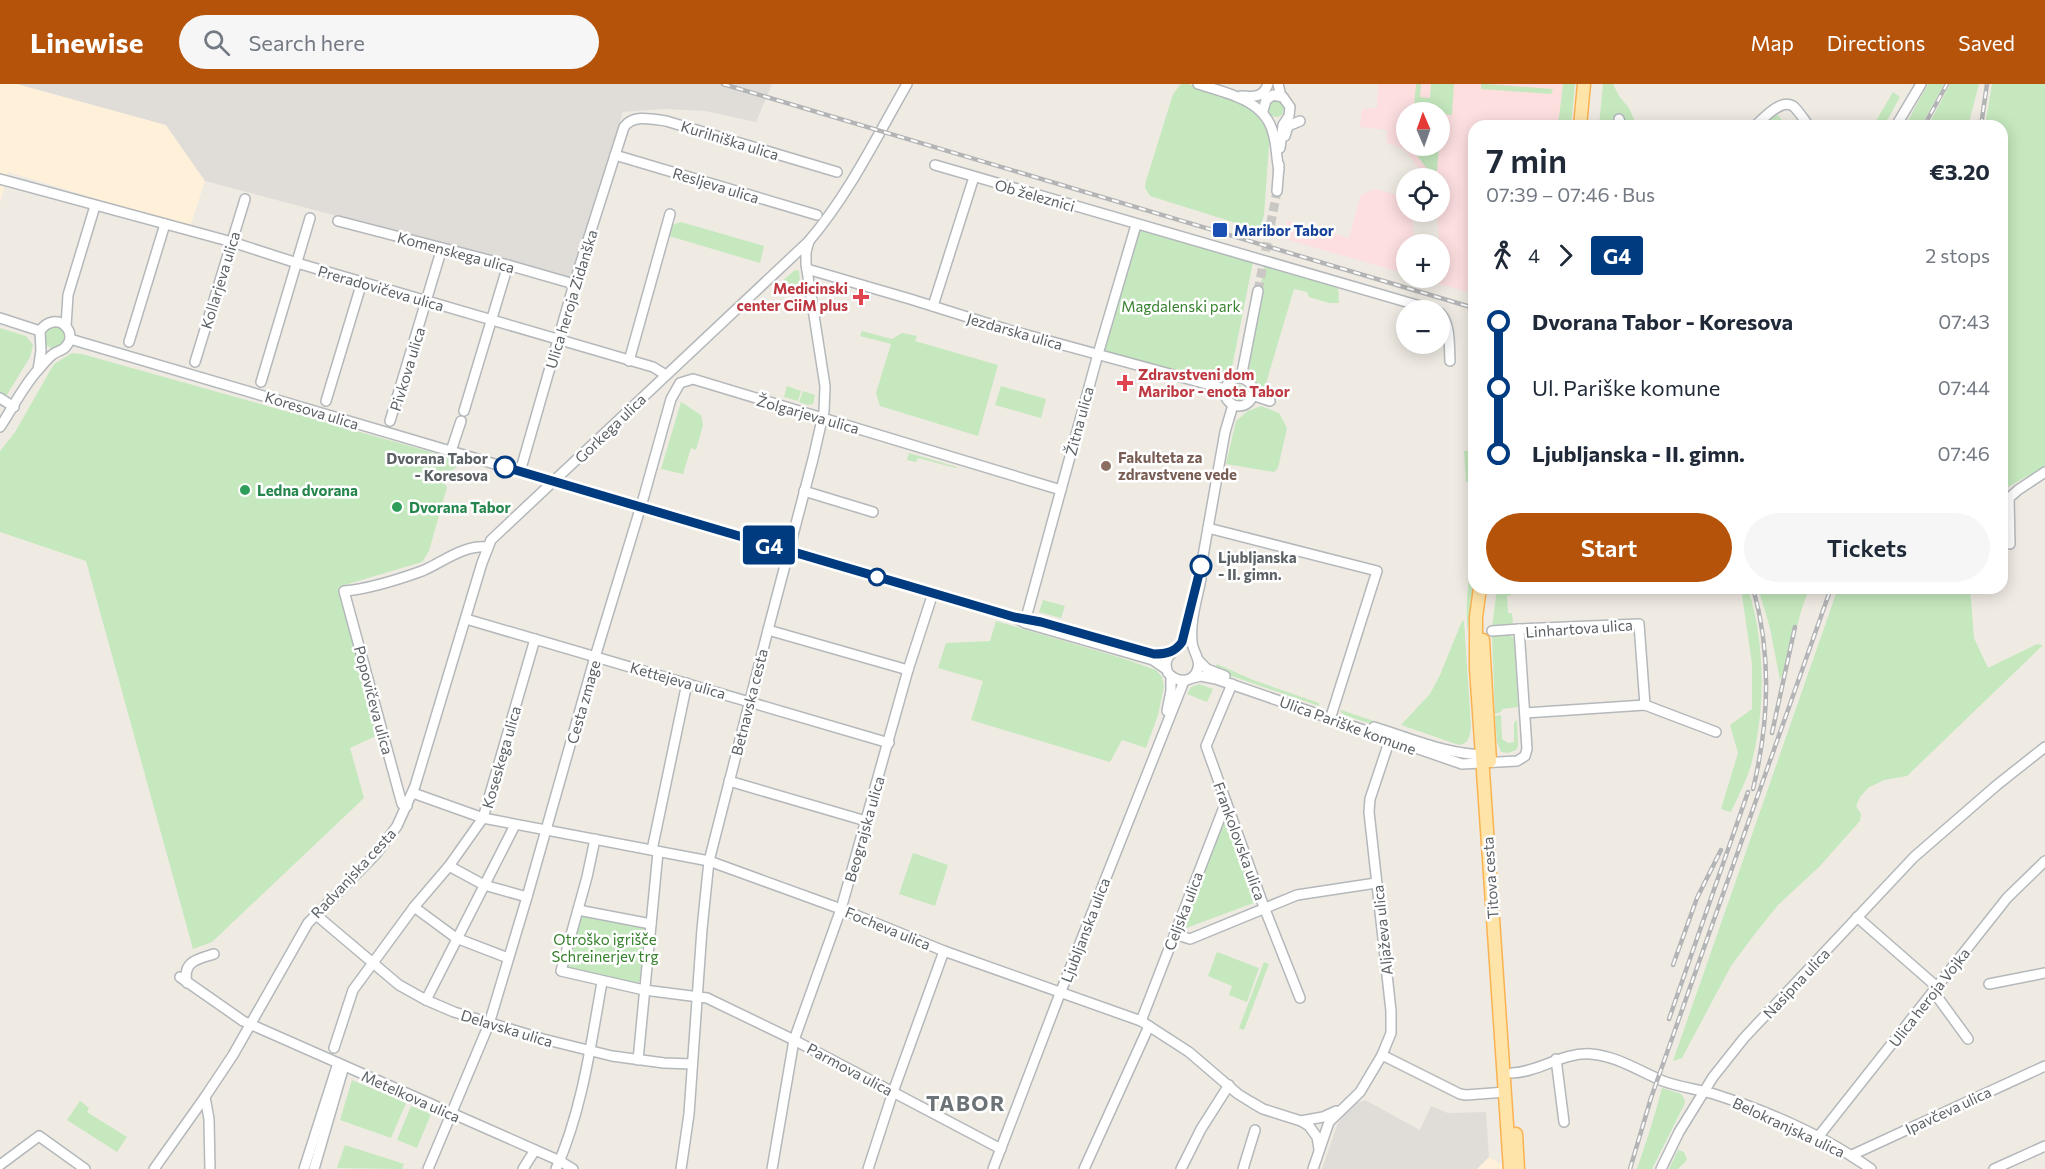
<!DOCTYPE html>
<meta charset="utf-8">
<style>
body{margin:0;font-family:Commissioner,sans-serif;background:#f6f6f7;color:#1f2937;height:100vh;display:flex;flex-direction:column;font-size:22px;white-space:nowrap}
*{box-sizing:border-box;margin:0}
p{font-size:20px;color:#747a83}
.icon{flex:none;width:33px;height:33px;fill:none;stroke:currentColor;stroke-width:2;stroke-linecap:round;stroke-linejoin:round}
.map{position:relative;flex:1;overflow:hidden}
.side{position:absolute;left:1468px;top:36px;width:540px;height:474px;display:flex;flex-direction:column;background:#fff;border-radius:18px;box-shadow:0 3px 15px #0003}
.side>*{flex:none}
.badge{padding:0 12px;border-radius:4px;font-size:21px;line-height:39px}
.needle{width:39px;rotate:358deg}
.buttons{position:absolute;left:1396px;top:18px;display:grid;gap:12px}
.buttons a{display:grid;place-items:center;width:54px;height:54px;border-radius:50%;background:#fff;box-shadow:0 3px 15px #0003;font-size:30px}
.map>.badge{position:absolute;translate:-50% -50%;box-shadow:0 0 0 3px #fff}
.legs{display:flex;align-items:center;gap:9px;height:66px;padding:0 18px;font-size:20px}
.legs p{margin-inline-start:auto}
.head{display:flex;align-items:center;justify-content:space-between;height:102px;padding:0 18px}
h1{font-size:33px;font-weight:600;line-height:45px}
.primary-button{display:flex;gap:12px;margin-top:auto;padding:12px 18px}
.primary-button a{flex:1;height:69px;border-radius:36px;background:#b45309;color:#fff;font-size:24px;font-weight:600;line-height:69px;text-align:center}
.primary-button a+a{background:#f6f6f7;color:#1f2937}
ul{padding:0 18px;list-style:none}
li{display:flex;align-items:center;gap:21px;height:66px;font-size:22px}
li i{display:grid;place-items:center;width:9px;height:100%;margin:0 8px;background:currentColor}
li i::after{content:'';width:15px;height:15px;margin:-8px;border:4px solid;border-radius:50%;background:#fff}
li p{margin-inline-start:auto}
li:first-child i{background:linear-gradient(#0000 50%,currentColor 0)}
li:last-child i{background:linear-gradient(currentColor 50%,#0000 0)}
header{display:flex;align-items:center;gap:36px;box-sizing:border-box;height:84px;padding:0 30px;background:#b45309;color:#fff}
header strong{font-size:28px}
nav{display:flex;gap:33px;margin-inline-start:auto;font-size:21px}
.search{width:420px;height:54px;background:#f6f6f7;display:flex;align-items:center;gap:15px;box-sizing:border-box;padding:0 21px;border-radius:33px;color:#747a83;font-size:22px}
.map>svg:first-child{display:block}
.commercial{fill:#fff0d9}
.industrial{fill:#e0ddd8}
.medical{fill:#fddfe0;fill-rule:evenodd}
.green{fill:#c5e8be}
.lines{fill:none;stroke-linecap:round;stroke-linejoin:round}
.minor-tunnel{stroke:#cac8c4;stroke-width:9;stroke-dasharray:9 4.5;stroke-linecap:butt}
.minor-casing{stroke:#b4b8bb;stroke-width:12}
.major-casing{stroke:#fab251;stroke-width:15}
.minor{stroke:#fff;stroke-width:9}
.major{stroke:#ffe4a9;stroke-width:12}
.rail-casing{stroke:#b3b4b5;stroke-width:4.5}
.rail{stroke:#fff;stroke-width:2;stroke-dasharray:7;stroke-linecap:butt}
.line-1-casing{stroke:#fff;stroke-width:14}
.line-1{stroke:#003b80;stroke-width:9}
.transit-dot{fill:#1a4fb4;stroke:#fff;stroke-width:2}
.health-dot{fill:#e0444e;stroke:#fff;stroke-width:2}
.education-dot{fill:#8d6e63;stroke:#fff;stroke-width:2}
.stop-1-dot{fill:#fff;stroke:#003b80;stroke-width:3}
.leisure-dot{fill:#2e9e5b;stroke:#fff;stroke-width:2}
.labels{text-anchor:middle;dominant-baseline:central;stroke-width:5;stroke-linejoin:round;paint-order:stroke}
.street-label{font-size:15px;fill:#5b6165;stroke:#fff}
.transit-label{font-size:15px;font-weight:bold;fill:#164399;stroke:#fff;text-anchor:start}
.health-label{font-size:15px;font-weight:bold;fill:#be3a42;stroke:#fff;text-anchor:end}
.park-label{font-size:15px;fill:#37822e;stroke:#fff}
.education-label{font-size:15px;font-weight:bold;fill:#785e54;stroke:#fff;text-anchor:start}
.stop-label{font-size:15px;font-weight:bold;fill:#5b6165;stroke:#fff;text-anchor:end}
.leisure-label{font-size:15px;font-weight:bold;fill:#27864d;stroke:#fff;text-anchor:start}
.district-label{font-size:21px;font-weight:bold;letter-spacing:1.5px;fill:#6c7377;stroke:#fff}
</style>
<header>
<strong>Linewise</strong>
<div class="search"><svg class="icon" aria-label="search" viewBox="0 0 24 24"><circle cx="10" cy="10" r="6"/><path d="M15 15l6 6"/></svg>Search here</div>
<nav><a>Map</a><a>Directions</a><a>Saved</a></nav>
</header>
<div class="map">
<svg width="2045" height="1085" viewBox="0 0 2045 1085">
<rect width="100%" height="100%" fill="#efebe3"/>
<!-- commercial -->
<g class="commercial">
<polygon points="0,0 17,0 166,41 205,97 190,143 8,88 0,119"/>
<polygon points="1489,1073 1506,1083 1506,1085 1477,1085"/>
</g>
<!-- industrial -->
<g class="industrial">
<polygon points="17,0 772,0 756,38 705,27 665,25 623,28 571,194 205,97 166,41"/>
<polygon points="1365,1016 1420,1046 1431,1022 1448,1029 1486,1028 1489,1073 1477,1085 1322,1085 1338,1039 1352,1021"/>
</g>
<!-- medical -->
<path class="medical" d="M1378,0H1563L1558,42H1474V210L1419,194H1440V160H1407V190L1281,154L1287,137L1349,154L1361,111L1375,105L1407,113V128H1412L1414,158L1439,156L1437,128H1440V94H1426L1404,65L1387,59V46L1360,43L1362,25L1377,24ZM1407,28H1440V62H1407Z"/>
<!-- green -->
<g class="green">
<polygon points="1181,0 1188,0 1251,23 1258,29 1270,48 1264,131 1261,141 1255,145 1150,112 1145,104 1146,97 1173,10"/>
<polygon points="1416,0 1421,0 1420,13 1430,14 1431,0 1454,0 1452,31 1418,27 1414,22"/>
<polygon points="1481,0 1486,0 1553,5 1551,10 1481,5"/>
<polygon points="1563,0 1575,0 1571,42 1558,42"/>
<polygon points="1603,0 1613,0 1619,12 1629,24 1635,38 1638,42 1599,42"/>
<polygon points="1928,0 1944,0 1921,42 1905,42"/>
<polygon points="1950,0 1979,0 1968,42 1928,42"/>
<polygon points="1992,0 2045,0 2045,382 2003,406 2002,42 1985,42"/>
<polygon points="1893,8 1900,13 1884,42 1873,42"/>
<circle cx="1276" cy="25" r="8"/>
<polygon points="1777,30 1787,42 1763,42"/>
<polygon points="1410,62 1439,62 1437,87 1427,85"/>
<polygon points="681,138 764,162 760,179 669,152 672,141"/>
<path d="M1139,145L1253,178L1232,283C1231,287 1231,288 1227,291C1210,302 1126,274 1103,269Z"/>
<polygon points="1264,180 1338,203 1339,219 1329,219 1309,213 1307,208 1294,205 1264,306 1252,296 1249,286"/>
<polygon points="795,186 799,187 801,208 798,210 785,205 780,199"/>
<circle cx="54" cy="253" r="11"/>
<polygon points="0,244 26,252 33,261 30,273 0,322"/>
<polygon points="862,247 892,255 902,249 917,252 915,257 998,281 978,352 880,322 876,309 891,260 860,252"/>
<polygon points="72,269 82,270 463,377 454,385 440,392 447,403 429,467 422,478 338,503 378,651 350,664 364,714 212,858 193,865 86,477 0,448 0,367 15,348 54,280"/>
<circle cx="1238" cy="309" r="8"/>
<polygon points="787,302 801,307 798,317 784,313"/>
<polygon points="1001,302 1046,315 1041,334 995,321"/>
<polygon points="803,307 815,311 813,320 808,321 799,318"/>
<polygon points="681,318 701,331 703,341 696,366 691,364 683,390 661,385"/>
<polygon points="1261,322 1279,329 1287,344 1278,384 1274,388 1226,380 1236,337 1248,327"/>
<polygon points="1474,367 1474,398 1466,398 1464,367"/>
<polygon points="909,369 957,383 956,384 918,374 916,378 907,376"/>
<path d="M1474,474C1475,498 1469,524 1468,549C1465,524 1467,498 1474,474Z"/>
<polygon points="1497,504 1511,504 1511,511 1507,512 1508,529 1512,529 1513,538 1508,542 1492,543"/>
<path d="M1741,504H1748C1765,559 1766,622 1752,677C1748,694 1738,712 1731,728L1721,725L1738,669L1730,641L1752,625V580Z"/>
<path d="M1758,504H1810C1796,533 1794,567 1780,596L1770,544Z"/>
<polygon points="1838,504 1970,504 1974,554 1988,584 2037,560 2043,561 1907,692 1884,696 1868,704 1860,713 1856,722 1861,730 1860,737 1819,783 1778,821 1754,851 1731,882 1682,974 1673,977"/>
<polygon points="1043,516 1065,522 1061,534 1039,528"/>
<polygon points="996,537 1125,575 1156,586 1162,593 1164,602 1158,631 1146,664 1122,656 1110,678 971,636 983,597 938,584 946,559 990,557"/>
<path d="M1462,537H1464L1471,642C1470,651 1469,660 1459,661L1401,641L1430,610L1440,591Z"/>
<polygon points="1508,549 1514,555 1518,623 1502,625 1501,628 1495,630 1492,550"/>
<polygon points="1217,580 1253,596 1319,619 1319,622 1214,586"/>
<polygon points="1199,600 1213,605 1207,618 1187,610 1191,603"/>
<polygon points="1340,627 1341,626 1454,664 1401,650 1344,631"/>
<polygon points="1501,631 1502,655 1508,659 1514,658 1514,639 1517,636 1518,662 1516,666 1508,669 1501,668 1497,658 1495,632"/>
<polygon points="1226,728 1259,817 1178,847"/>
<polygon points="913,769 948,781 935,822 899,810"/>
<polygon points="581,831 642,841 645,844 640,896 637,900 567,884 567,880"/>
<polygon points="1217,868 1259,884 1247,918 1229,911 1232,902 1208,892"/>
<polygon points="1264,878 1269,880 1244,946 1239,944"/>
<polygon points="352,996 406,1019 391,1054 340,1036"/>
<path d="M1662,1004L1681,1010L1685,1016L1684,1021L1652,1085H1637C1646,1059 1655,1031 1662,1004Z"/>
<polygon points="80,1017 89,1024 87,1028 127,1053 117,1068 67,1036"/>
<polygon points="411,1022 431,1030 417,1064 397,1056"/>
<polygon points="345,1061 404,1080 402,1085 337,1084"/>
<polygon points="1678,1066 1684,1068 1687,1076 1678,1085 1669,1085"/>
</g>
<g class="lines">
<!-- minor-tunnel -->
<polyline class="minor-tunnel" points="1258,207 1277,107"/>
<!-- minor casing -->
<g class="minor-casing">
<g id="minor">
<path d="M1198,0C1227,9 1265,16 1273,49C1277,61 1276,74 1279,86"/>
<polyline points="1278,0 1281,12"/>
<path d="M1241,12C1254,13 1263,14 1268,0"/>
<polyline points="1263,27 1266,16 1273,11 1283,13 1290,23 1289,32 1283,41 1280,64"/>
<polyline points="1619,35 1621,42"/>
<path d="M1755,42C1763,35 1781,14 1793,22C1799,27 1804,36 1809,42"/>
<polyline points="1896,42 1921,0"/>
<polyline points="1285,52 1288,42 1300,37"/>
<polyline points="615,71 817,131"/>
<polyline points="935,81 1434,226"/>
<polyline points="0,95 232,158 297,179 653,283 666,291"/>
<polyline points="1277,107 1279,81"/>
<polyline points="338,137 508,181 574,200"/>
<polyline points="807,185 910,215 1012,247 1225,305"/>
<polyline points="933,222 974,93"/>
<path d="M1440,229C1451,240 1449,262 1450,277"/>
<polyline points="0,234 40,247"/>
<polyline points="66,242 68,211 95,122"/>
<polyline points="70,255 1014,533 1025,539 1153,576 1166,585"/>
<polyline points="129,258 165,140"/>
<polyline points="629,277 670,130"/>
<polyline points="195,278 245,115"/>
<polyline points="1241,294 1258,207"/>
<circle cx="1239" cy="308" r="14"/>
<polyline points="261,298 310,134"/>
<polyline points="1252,311 1270,317"/>
<polyline points="0,314 14,323"/>
<polyline points="326,317 362,198"/>
<polyline points="464,327 508,181"/>
<polyline points="390,337 442,164"/>
<path d="M0,343C12,325 25,299 39,285C43,280 47,275 52,271C57,266 63,268 67,261C71,256 71,249 67,244C59,233 46,238 40,247L41,267L38,286"/>
<polyline points="451,367 461,337"/>
<path d="M520,388L574,200L624,43C633,30 652,35 666,37L837,88"/>
<polyline points="804,407 873,428"/>
<polyline points="1208,444 1377,487 1332,629"/>
<polyline points="2010,460 2009,414 2018,406 2045,388"/>
<path d="M1200,489L1197,495C1193,511 1190,543 1182,557C1175,569 1161,572 1168,589C1177,599 1194,600 1198,584C1201,575 1192,567 1192,557C1190,537 1197,515 1201,495L1200,489L1225,348L1233,321"/>
<polyline points="1026,534 1098,270 1136,141"/>
<polyline points="466,535 889,659"/>
<polyline points="768,546 908,586"/>
<polyline points="1492,547 1519,545"/>
<polyline points="1198,576 1207,585 1225,592"/>
<polyline points="1192,594 1201,592 1216,595 1462,680 1517,677 1525,672 1527,665 1519,545 1639,540 1645,621"/>
<polyline points="1232,600 1206,662 1264,823 1300,914"/>
<polyline points="1167,627 1171,607 1171,592"/>
<polyline points="1525,629 1645,621 1716,648"/>
<path d="M1374,643C1413,655 1447,671 1488,671"/>
<polyline points="729,697 866,737"/>
<polyline points="413,709 483,734 709,777 841,825 944,867 1141,937 1189,968 1238,1010 1251,1018 1263,1025 1301,1037 1309,1042 1317,1053 1319,1065"/>
<path d="M407,722L402,720L344,507C370,505 397,496 422,487C443,478 463,461 487,463"/>
<polyline points="595,755 587,793 561,887 644,906 707,914 794,956 1001,1065"/>
<polyline points="652,766 687,599"/>
<polyline points="449,782 484,801 527,813"/>
<polyline points="414,823 456,854 508,874"/>
<polyline points="578,826 651,840"/>
<polyline points="315,830 399,901 426,916 454,928 543,955 612,972 664,979 692,980"/>
<polyline points="1857,833 1937,903"/>
<polyline points="1175,850 1190,855 1297,811 1376,799"/>
<polyline points="180,893 243,937 560,1077 573,1085"/>
<path d="M187,899C182,877 198,875 214,870"/>
<polyline points="1989,900 2045,889"/>
<polyline points="1933,907 1968,955"/>
<polyline points="426,916 515,741"/>
<polyline points="1141,937 1226,718"/>
<polyline points="334,964 353,906 414,823 449,782 483,734 535,555"/>
<polyline points="1382,971 1460,1010 1466,1011 1506,1008"/>
<polyline points="1556,975 1564,1038"/>
<polyline points="638,976 658,768"/>
<path d="M1512,989C1540,988 1562,968 1591,970C1617,972 1639,987 1663,997C1681,1004 1701,1005 1720,1012C1772,1029 1826,1053 1871,1085"/>
<polyline points="205,1013 209,1035 210,1085"/>
<polyline points="1301,1037 1323,1033 1336,1027"/>
<polyline points="1818,1053 2007,814 2045,777"/>
<polyline points="1852,1071 2045,982"/>
<polyline points="0,1081 39,1052 85,1085"/>
<path d="M154,1085L205,1013L233,971L308,839L376,770L397,742L415,702L482,479L491,456L809,157C849,110 876,54 907,0"/>
<polyline points="304,1085 338,979"/>
<polyline points="314,1085 344,982"/>
<polyline points="428,1085 489,940 527,813 595,573 644,412 671,315 680,299 693,295 1061,406"/>
<polyline points="523,1085 535,1066"/>
<path d="M556,1085C582,1027 591,960 602,898"/>
<polyline points="681,1085 689,1030 702,845 709,777 768,546 813,375 824,327 825,302 806,180 806,168 809,157"/>
<polyline points="772,1085 794,956 841,825 908,586 933,509"/>
<polyline points="868,1085 893,1008 944,867"/>
<polyline points="993,1085 1061,907 1184,597"/>
<polyline points="1084,1085 1149,942"/>
<polyline points="1181,1085 1201,1045 1229,1001"/>
<polyline points="1243,1085 1255,1046"/>
<polyline points="1313,1085 1329,1038 1360,1008 1382,971 1391,949 1391,927 1369,728 1370,715 1390,655"/>
<polyline points="1661,1085 1679,1048 1713,993 1744,954 1914,773 1997,701 2045,663"/>
<polyline points="1994,1085 2045,1062"/>
</g>
</g>
<!-- major casing -->
<g class="major-casing">
<g id="major">
<polyline points="1580,42 1584,0"/>
<polyline points="1480,504 1476,533 1476,584 1510,1085"/>
<polyline points="1483,556 1490,677"/>
<polyline points="1516,1050 1518,1085"/>
</g>
</g>
<!-- minor -->
<use href="#minor" class="minor"/>
<!-- major -->
<use href="#major" class="major"/>
<!-- rail casing -->
<g class="rail-casing">
<g id="rail">
<polyline points="723,0 1474,224"/>
<polyline points="1924,42 1947,0"/>
<polyline points="1981,42 1987,0"/>
<polyline points="1772,649 1795,543"/>
<path d="M1753,705C1769,639 1772,571 1753,504"/>
<polyline points="1673,881 1697,814 1721,766"/>
<polyline points="1669,935 1748,708"/>
<polyline points="1630,1085 1651,1014 1831,504"/>
</g>
</g>
<!-- rail -->
<use href="#rail" class="rail"/>
</g>
<g class="lines">
<!-- line-1 casing -->
<g class="line-1-casing">
<path id="line-1" d="M505,383L1014,533L1041,538L1154,570C1167,570 1175,568 1182,558L1201,482"/>
</g>
<!-- line-1 -->
<use href="#line-1" class="line-1"/>
</g>
<!-- markers -->
<rect class="transit-dot" x="1212" y="138" width="16" height="16" rx="3"/>
<g class="health-dot">
<path d="M858 204h6v6h6v6h-6v6h-6v-6h-6v-6h6z"/>
<path d="M1122 290h6v6h6v6h-6v6h-6v-6h-6v-6h6z"/>
</g>
<circle class="education-dot" cx="1106" cy="382" r="6"/>
<g class="stop-1-dot">
<circle cx="505" cy="383" r="10"/>
<circle cx="1201" cy="482" r="10"/>
<circle cx="877" cy="493" r="8"/>
</g>
<g class="leisure-dot">
<circle cx="245" cy="406" r="6"/>
<circle cx="397" cy="423" r="6"/>
</g>
<g class="labels">
<!-- street labels -->
<g class="street-label">
<text transform="translate(730 56) rotate(17)">Kurilniška ulica</text>
<text transform="translate(716 101) rotate(17)">Resljeva ulica</text>
<text transform="translate(1035 111) rotate(16)">Ob železnici</text>
<text transform="translate(456 168) rotate(15)">Komenskega ulica</text>
<text transform="translate(220 196) rotate(-73)">Kollarjeva ulica</text>
<text transform="translate(381 204) rotate(16)">Preradovičeva ulica</text>
<text transform="translate(571 215) rotate(-73)">Ulica heroja Zidanška</text>
<text transform="translate(1015 247) rotate(16)">Jezdarska ulica</text>
<text transform="translate(407 285) rotate(-73)">Pivkova ulica</text>
<text transform="translate(312 326) rotate(17)">Koresova ulica</text>
<text transform="translate(808 330) rotate(16)">Žolgarjeva ulica</text>
<text transform="translate(1079 337) rotate(-75)">Žitna ulica</text>
<text transform="translate(610 344) rotate(-44)">Gorkega ulica</text>
<text transform="translate(1579 544) rotate(-4)">Linhartova ulica</text>
<text transform="translate(678 596) rotate(16)">Kettejeva ulica</text>
<text transform="translate(374 616) rotate(75)">Popovičeva ulica</text>
<text transform="translate(583 618) rotate(-74)">Cesta zmage</text>
<text transform="translate(749 618) rotate(-76)">Betnavska cesta</text>
<text transform="translate(1348 641) rotate(20)">Ulica Pariške komune</text>
<text transform="translate(501 673) rotate(-74)">Koseskega ulica</text>
<text transform="translate(864 745) rotate(-74)">Beograjska ulica</text>
<text transform="translate(1240 757) rotate(70)">Frankolovska ulica</text>
<text transform="translate(353 789) rotate(-47)">Radvanjska cesta</text>
<text transform="translate(1490 794) rotate(-94)">Titova cesta</text>
<text transform="translate(1183 827) rotate(-69)">Celjska ulica</text>
<text transform="translate(888 844) rotate(22)">Focheva ulica</text>
<text transform="translate(1085 846) rotate(-69)">Ljubljanska ulica</text>
<text transform="translate(1382 846) rotate(-96)">Aljaževa ulica</text>
<text transform="translate(1796 899) rotate(-47)">Nasipna ulica</text>
<text transform="translate(1929 913) rotate(-52)">Ulica heroja Vojka</text>
<text transform="translate(507 944) rotate(17)">Delavska ulica</text>
<text transform="translate(850 985) rotate(28)">Parmova ulica</text>
<text transform="translate(411 1012) rotate(24)">Metelkova ulica</text>
<text transform="translate(1948 1026) rotate(-25)">Ipavčeva ulica</text>
<text transform="translate(1789 1043) rotate(25)">Belokranjska ulica</text>
</g>
<!-- transit labels -->
<g class="transit-label">
<text x="1234" y="146">Maribor Tabor</text>
</g>
<!-- health labels -->
<g class="health-label">
<text x="848" y="204">Medicinski<tspan x="848" dy="17">center CiiM plus</tspan></text>
<text x="1138" y="290" text-anchor="start">Zdravstveni dom<tspan x="1138" dy="17">Maribor - enota Tabor</tspan></text>
</g>
<!-- park labels -->
<g class="park-label">
<text x="1181" y="222">Magdalenski park</text>
<text x="605" y="855">Otroško igrišče<tspan x="605" dy="17">Schreinerjev trg</tspan></text>
</g>
<!-- education labels -->
<g class="education-label">
<text x="1118" y="373">Fakulteta za<tspan x="1118" dy="17">zdravstvene vede</tspan></text>
</g>
<!-- stop labels -->
<g class="stop-label">
<text x="488" y="374">Dvorana Tabor<tspan x="488" dy="17">- Koresova</tspan></text>
<text x="1218" y="473" text-anchor="start">Ljubljanska<tspan x="1218" dy="17">- II. gimn.</tspan></text>
</g>
<!-- leisure labels -->
<g class="leisure-label">
<text x="257" y="406">Ledna dvorana</text>
<text x="409" y="423">Dvorana Tabor</text>
</g>
<!-- district labels -->
<g class="district-label">
<text x="966" y="1018">TABOR</text>
</g>
</g>
</svg>
<div class="buttons">
<a><svg class="needle" viewBox="-14 -14 28 28"><path d="M0-13l5 13h-10z" fill="#e53935"/><path d="M0 13l5-13h-10z" fill="#747a83"/></svg></a>
<a><svg class="icon" aria-label="locate" viewBox="0 0 24 24"><circle cx="12" cy="12" r="6"/><path d="M12 2v4M12 18v4M2 12h4M18 12h4"/></svg></a>
<a>+</a>
<a>−</a>
</div>
<b class="badge" style="left:769px;top:461px;background:#003b80;color:#fff">G4</b>
<section class="side">
<div class="head"><div><h1>7 min</h1><p>07:39 – 07:46 · Bus</p></div><b>€3.20</b></div>
<div class="legs"><svg class="icon" aria-label="walk" viewBox="0 0 24 24"><circle cx="13" cy="4" r="2"/><path d="M13 8l-2 6 4 7M11 14l-3 7M7 12l3-4h3l4 4"/></svg>4<svg class="icon" aria-label="forward" viewBox="0 0 24 24"><path d="M9 5l7 7-7 7"/></svg><b class="badge" style="background:#003b80;color:#fff">G4</b><p>2 stops</p></div>
<ul>
<li><i style="color:#003b80"></i><b>Dvorana Tabor - Koresova</b><p>07:43</p></li>
<li><i style="color:#003b80"></i><span>Ul. Pariške komune</span><p>07:44</p></li>
<li><i style="color:#003b80"></i><b>Ljubljanska - II. gimn.</b><p>07:46</p></li>
</ul>
<div class="primary-button"><a>Start</a><a>Tickets</a></div>
</section>
</div>
